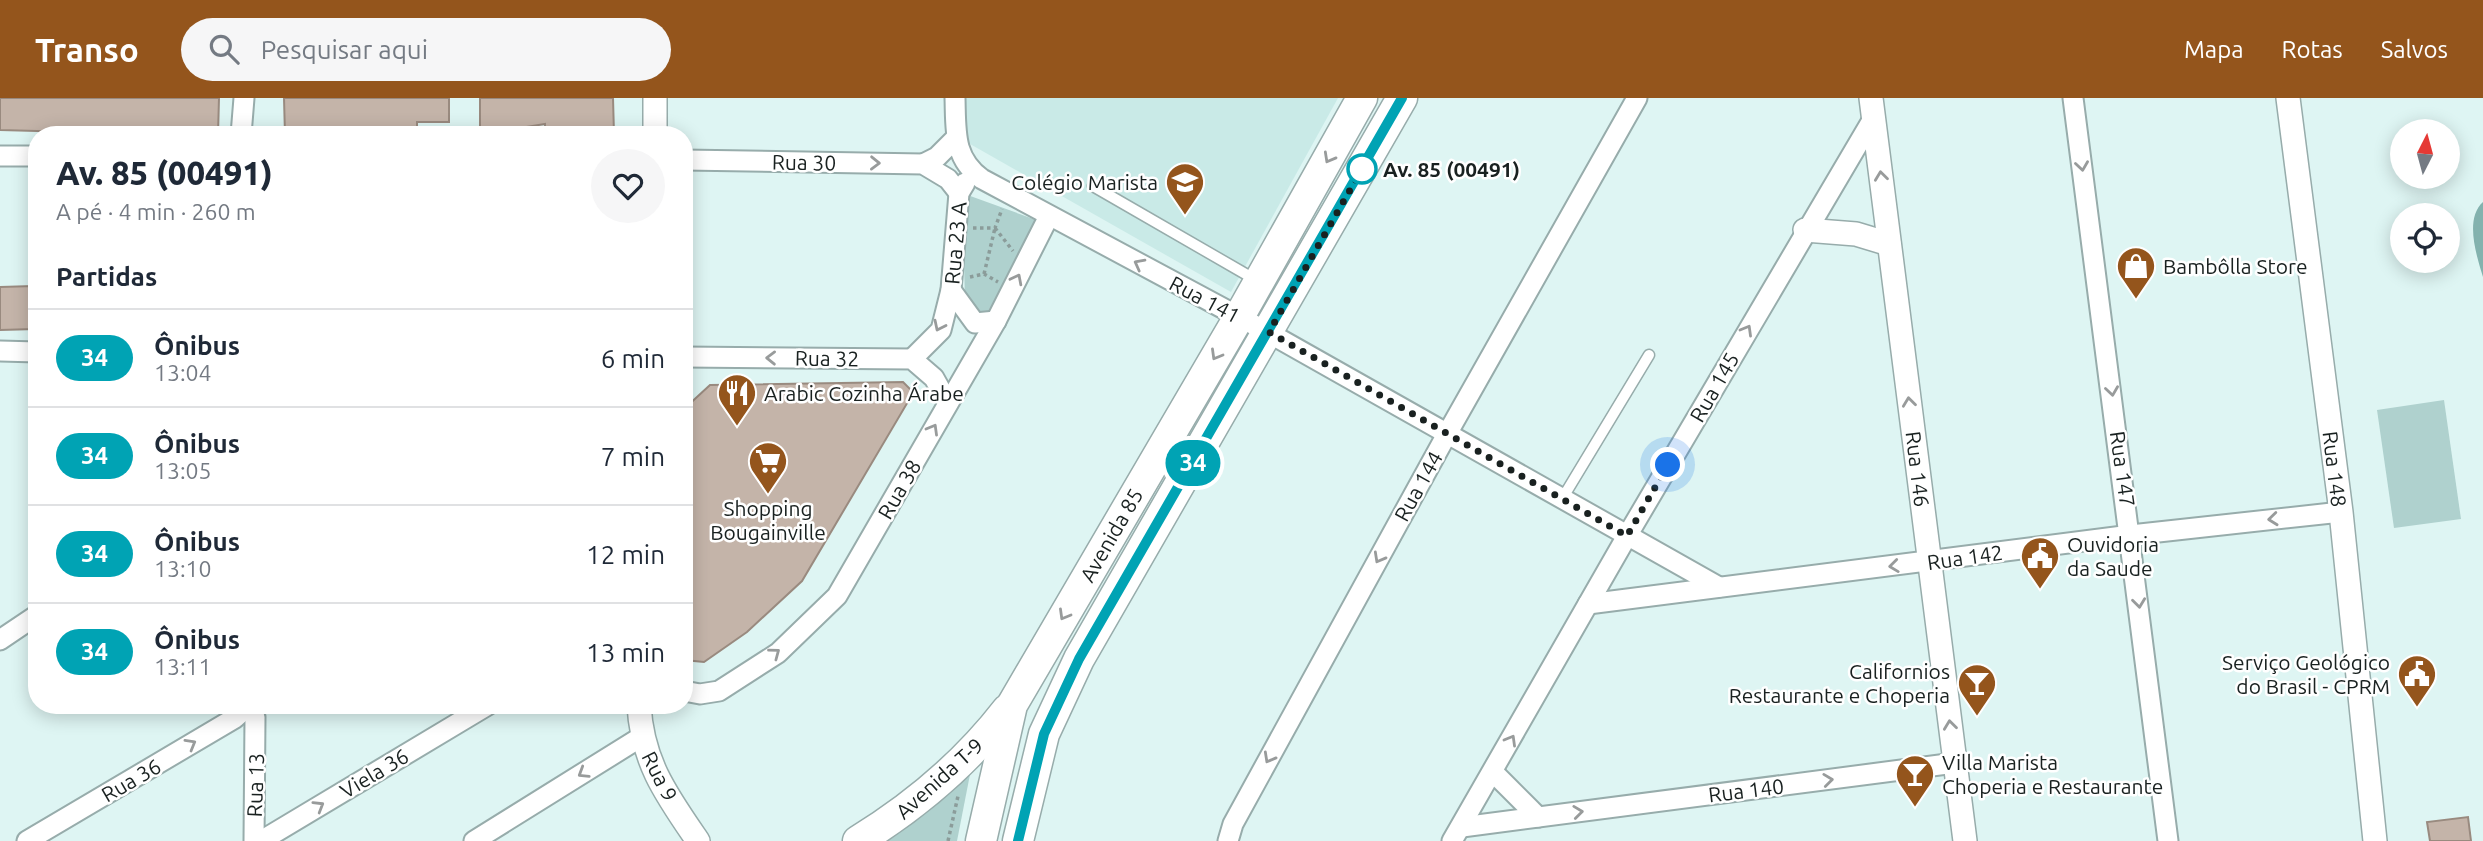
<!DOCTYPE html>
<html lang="pt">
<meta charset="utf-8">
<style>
body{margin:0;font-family:Ubuntu,sans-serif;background:#f6f6f7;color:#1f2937;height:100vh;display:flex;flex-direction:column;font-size:26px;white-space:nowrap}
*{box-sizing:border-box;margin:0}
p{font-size:23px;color:#747a83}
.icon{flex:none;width:38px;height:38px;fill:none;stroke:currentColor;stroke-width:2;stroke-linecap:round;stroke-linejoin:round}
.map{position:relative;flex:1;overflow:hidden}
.panel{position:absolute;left:28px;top:28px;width:665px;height:588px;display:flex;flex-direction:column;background:#fff;border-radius:28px;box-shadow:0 4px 18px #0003}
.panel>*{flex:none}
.badge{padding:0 14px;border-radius:23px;font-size:24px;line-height:46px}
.needle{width:46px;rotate:6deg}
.fabs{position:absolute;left:2390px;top:21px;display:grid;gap:14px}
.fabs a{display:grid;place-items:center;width:70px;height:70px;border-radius:50%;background:#fff;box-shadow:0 4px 18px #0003;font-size:35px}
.you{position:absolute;width:35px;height:35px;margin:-18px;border:5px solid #fff;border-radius:50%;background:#1a73e8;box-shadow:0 0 0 10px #1a73e833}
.map>.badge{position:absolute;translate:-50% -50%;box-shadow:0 0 0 4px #fff}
h2{padding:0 28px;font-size:26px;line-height:63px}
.round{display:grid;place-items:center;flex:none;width:74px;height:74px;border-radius:37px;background:#f6f6f7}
.overview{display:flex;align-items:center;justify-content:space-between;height:119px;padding:0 28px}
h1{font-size:33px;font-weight:800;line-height:52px}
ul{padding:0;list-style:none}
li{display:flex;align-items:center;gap:21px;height:98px;padding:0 28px;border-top:2px solid #e0e1e3}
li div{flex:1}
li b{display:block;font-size:26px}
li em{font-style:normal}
li .badge{min-width:77px;font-weight:700;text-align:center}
header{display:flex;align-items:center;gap:42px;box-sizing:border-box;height:98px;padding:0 35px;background:#94551c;color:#fff}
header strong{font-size:33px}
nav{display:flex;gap:38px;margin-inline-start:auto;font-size:24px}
.search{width:490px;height:63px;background:#f6f6f7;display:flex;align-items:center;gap:18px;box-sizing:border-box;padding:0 24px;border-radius:38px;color:#747a83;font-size:26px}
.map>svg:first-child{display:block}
.built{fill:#c9eae7}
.green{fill:#afd1ce}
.water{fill:#83b2ae}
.building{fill:#c4b4a9;stroke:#998a7f;stroke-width:2}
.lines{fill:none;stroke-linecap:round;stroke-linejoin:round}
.service-casing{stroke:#97acab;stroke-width:13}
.minor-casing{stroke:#97acab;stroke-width:23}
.tertiary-casing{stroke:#97acab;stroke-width:26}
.primary-casing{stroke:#97acab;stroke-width:33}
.path{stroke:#8b9c9a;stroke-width:3.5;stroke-dasharray:3.5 3.5;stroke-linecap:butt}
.service{stroke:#fff;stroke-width:10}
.minor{stroke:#fff;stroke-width:19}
.tertiary{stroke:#fff;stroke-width:23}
.primary{stroke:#fff;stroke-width:30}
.oneway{stroke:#989b9b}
.line-casing{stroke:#fff;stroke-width:16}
.line{stroke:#00a3b4;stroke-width:10}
.walk{stroke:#192120;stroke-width:7;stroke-dasharray:0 12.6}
.stop-dot{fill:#fff;stroke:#00a3b4;stroke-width:3.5}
.labels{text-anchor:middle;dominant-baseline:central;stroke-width:5;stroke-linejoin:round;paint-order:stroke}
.street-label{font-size:21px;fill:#192120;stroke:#fff}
.stop-label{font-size:21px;font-weight:bold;fill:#192120;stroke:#fff;text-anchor:start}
.poi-label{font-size:21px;fill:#192120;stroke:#fff;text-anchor:start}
</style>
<header>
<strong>Transo</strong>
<div class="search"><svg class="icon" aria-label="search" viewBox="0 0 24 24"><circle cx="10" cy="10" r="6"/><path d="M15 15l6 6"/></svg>Pesquisar aqui</div>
<nav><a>Mapa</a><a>Rotas</a><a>Salvos</a></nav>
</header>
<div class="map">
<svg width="2483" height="743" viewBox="0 0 2483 743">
<rect width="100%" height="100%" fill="#def5f3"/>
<!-- built -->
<polygon class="built" points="963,0 1338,0 1231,194 963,42"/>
<!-- green -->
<g class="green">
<polygon points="962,95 1039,123 987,220 975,220 965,201"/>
<polygon points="2444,302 2461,421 2394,430 2377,312"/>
<polygon points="973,661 957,743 873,743"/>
</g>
<!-- water -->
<path class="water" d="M2483,104V179C2477,159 2464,121 2483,104Z"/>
<!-- building -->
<g class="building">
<polygon points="0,0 219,0 218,37 114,36 114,31 73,31 73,34 0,32"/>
<polygon points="284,0 449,0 449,24 417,24 417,30 386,31 386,34 285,37"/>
<polygon points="480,0 613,0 614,36 545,37 545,26 508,32 480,31"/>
<polygon points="33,188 35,231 0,232 0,189"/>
<polygon points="903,284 911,292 909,302 802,483 747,534 704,564 684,562 684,311 710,287"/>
<polygon points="2468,719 2471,743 2430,743 2427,724"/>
</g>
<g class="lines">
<!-- service casing -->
<g class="service-casing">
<g id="service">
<polyline points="1093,88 1256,182"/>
<polyline points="1562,401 1649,257"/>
</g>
</g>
<!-- minor casing -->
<g class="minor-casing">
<g id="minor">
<path d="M955,0C956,33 953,60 982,81L1269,235L1719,489"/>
<polyline points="2073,0 2168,743"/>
<polyline points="241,37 244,0"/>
<polyline points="0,58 37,58"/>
<polyline points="684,62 923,66 948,81 959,95"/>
<polyline points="923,66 937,59 956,40"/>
<polyline points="951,192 975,225 996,223"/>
<polyline points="0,253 37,254"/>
<polyline points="684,259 912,261 934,280 948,305"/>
<polyline points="912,261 941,232 951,192 959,95 965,85"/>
<polyline points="1588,506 2131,437 2341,414"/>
<polyline points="0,542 37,517"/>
<polyline points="684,593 700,596 719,593 778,555 837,498 996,223 1049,118"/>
<polyline points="1493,674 1538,719"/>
<polyline points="1462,729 1955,665"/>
<polyline points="27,743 235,620 245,611"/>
<polyline points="254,743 255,619"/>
<polyline points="261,743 488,607"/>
<polyline points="474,743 641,639"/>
<polyline points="1228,743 1233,726 1447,336 1637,0"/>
<polyline points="1452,743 1627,438 1874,19"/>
</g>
</g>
<!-- tertiary casing -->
<g class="tertiary-casing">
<g id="tertiary">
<polyline points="1871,0 1965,743"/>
<polyline points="2288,0 2341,414 2375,743"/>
<polyline points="655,37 655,0"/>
<polyline points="1805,132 1856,136 1889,146"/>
<path d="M639,607C642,664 667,698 698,743"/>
</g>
</g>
<!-- primary casing -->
<g class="primary-casing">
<g id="primary">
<path d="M858,743C915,708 966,665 1007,612"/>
<polyline points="981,743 1012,607 1239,219 1362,0"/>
<polyline points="1018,743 1044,636 1079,561 1402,0"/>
</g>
</g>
<!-- path -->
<g class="path">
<polyline points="973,130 995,130 1002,111"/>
<polyline points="995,130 1013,153"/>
<polyline points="984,176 995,130"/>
<polyline points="970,179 984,176 998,184"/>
<polyline points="948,743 958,698"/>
</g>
<!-- service -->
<use href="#service" class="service"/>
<!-- minor -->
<use href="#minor" class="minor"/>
<!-- tertiary -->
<use href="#tertiary" class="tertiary"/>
<!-- primary -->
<use href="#primary" class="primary"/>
</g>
<!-- one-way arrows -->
<defs><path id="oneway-chevron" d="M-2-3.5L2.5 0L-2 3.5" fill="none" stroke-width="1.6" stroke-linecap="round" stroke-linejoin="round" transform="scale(1.75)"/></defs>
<g class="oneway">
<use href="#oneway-chevron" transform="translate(1329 60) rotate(119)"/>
<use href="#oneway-chevron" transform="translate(875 65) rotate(1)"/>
<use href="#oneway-chevron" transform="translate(2082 68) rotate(82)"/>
<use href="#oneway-chevron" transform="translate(1881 78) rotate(-97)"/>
<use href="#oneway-chevron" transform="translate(1139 166) rotate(-152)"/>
<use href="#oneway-chevron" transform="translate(1017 181) rotate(-63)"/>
<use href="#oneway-chevron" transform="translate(939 228) rotate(116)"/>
<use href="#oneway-chevron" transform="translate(1747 232) rotate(-60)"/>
<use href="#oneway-chevron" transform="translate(1216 257) rotate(120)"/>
<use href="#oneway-chevron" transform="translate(771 260) rotate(-179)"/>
<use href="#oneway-chevron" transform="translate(2112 293) rotate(82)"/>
<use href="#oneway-chevron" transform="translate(1909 304) rotate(-97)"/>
<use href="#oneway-chevron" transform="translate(933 331) rotate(-60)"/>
<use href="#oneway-chevron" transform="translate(2273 421) rotate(174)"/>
<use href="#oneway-chevron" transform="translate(1379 460) rotate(119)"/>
<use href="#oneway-chevron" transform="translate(1894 468) rotate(173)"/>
<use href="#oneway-chevron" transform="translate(2139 505) rotate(83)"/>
<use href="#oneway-chevron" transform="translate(1064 517) rotate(120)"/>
<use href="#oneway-chevron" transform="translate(775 555) rotate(-37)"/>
<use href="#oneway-chevron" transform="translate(1950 627) rotate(-97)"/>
<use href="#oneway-chevron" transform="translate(1511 642) rotate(-60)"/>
<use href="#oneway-chevron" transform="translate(191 646) rotate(-30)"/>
<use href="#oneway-chevron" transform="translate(1269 660) rotate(119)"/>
<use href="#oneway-chevron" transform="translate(583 675) rotate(148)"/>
<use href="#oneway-chevron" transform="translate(1828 682) rotate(-7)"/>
<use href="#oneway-chevron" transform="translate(319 708) rotate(-31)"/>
<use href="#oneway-chevron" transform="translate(1578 714) rotate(-7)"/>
</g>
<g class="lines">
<!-- line casing -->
<g class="line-casing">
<polyline id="line" points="1018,743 1044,636 1079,561 1402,0"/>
</g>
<!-- line -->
<use href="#line" class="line"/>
<!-- walk -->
<polyline class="walk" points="1362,71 1269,234 1627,438 1668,367"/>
</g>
<!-- icons -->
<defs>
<g id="school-pin" transform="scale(2.0125)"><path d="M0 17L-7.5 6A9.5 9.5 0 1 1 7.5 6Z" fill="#94551c" stroke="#fff"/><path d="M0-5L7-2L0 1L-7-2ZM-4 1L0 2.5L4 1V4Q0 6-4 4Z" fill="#fff"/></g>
<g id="shop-pin" transform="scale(2.0125)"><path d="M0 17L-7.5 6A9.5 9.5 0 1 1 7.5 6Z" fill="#94551c" stroke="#fff"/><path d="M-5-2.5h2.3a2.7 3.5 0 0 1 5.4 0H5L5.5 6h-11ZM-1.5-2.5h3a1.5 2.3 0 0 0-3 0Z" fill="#fff"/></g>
<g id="restaurant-pin" transform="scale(2.0125)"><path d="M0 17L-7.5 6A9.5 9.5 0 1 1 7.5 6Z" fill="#94551c" stroke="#fff"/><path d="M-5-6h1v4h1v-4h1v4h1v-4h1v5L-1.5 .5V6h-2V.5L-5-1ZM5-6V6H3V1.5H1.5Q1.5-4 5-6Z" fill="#fff"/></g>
<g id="supermarket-pin" transform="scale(2.0125)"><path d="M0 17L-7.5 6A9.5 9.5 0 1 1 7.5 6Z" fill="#94551c" stroke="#fff"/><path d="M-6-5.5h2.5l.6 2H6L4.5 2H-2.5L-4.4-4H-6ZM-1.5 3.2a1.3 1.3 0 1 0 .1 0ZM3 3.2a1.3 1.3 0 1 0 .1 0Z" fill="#fff"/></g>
<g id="civic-pin" transform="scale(2.0125)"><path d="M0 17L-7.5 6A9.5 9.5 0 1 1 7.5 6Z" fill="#94551c" stroke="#fff"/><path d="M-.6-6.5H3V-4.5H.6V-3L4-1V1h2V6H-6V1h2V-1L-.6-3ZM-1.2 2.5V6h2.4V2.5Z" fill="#fff"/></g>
<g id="bar-pin" transform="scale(2.0125)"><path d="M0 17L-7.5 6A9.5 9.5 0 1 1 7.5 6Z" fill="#94551c" stroke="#fff"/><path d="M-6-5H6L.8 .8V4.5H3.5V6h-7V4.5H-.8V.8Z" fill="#fff"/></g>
</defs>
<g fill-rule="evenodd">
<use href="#school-pin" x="1185" y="84"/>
<use href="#shop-pin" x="2136" y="168"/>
<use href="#restaurant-pin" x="737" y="295"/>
<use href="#supermarket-pin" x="768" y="363"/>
<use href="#civic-pin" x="2040" y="458"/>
<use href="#civic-pin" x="2417" y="576"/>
<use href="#bar-pin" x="1977" y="585"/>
<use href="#bar-pin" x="1915" y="676"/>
</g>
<!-- markers -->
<circle class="stop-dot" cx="1362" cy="71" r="14"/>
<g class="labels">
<!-- street labels -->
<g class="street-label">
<text transform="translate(804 64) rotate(1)">Rua 30</text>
<text transform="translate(955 145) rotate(-85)">Rua 23 A</text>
<text transform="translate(1205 201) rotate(28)">Rua 141</text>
<text transform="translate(827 260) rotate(1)">Rua 32</text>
<text transform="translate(1714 289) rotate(-60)">Rua 145</text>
<text transform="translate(1918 371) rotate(83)">Rua 146</text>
<text transform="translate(2123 371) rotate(82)">Rua 147</text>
<text transform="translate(2335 371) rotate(83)">Rua 148</text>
<text transform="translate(1418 388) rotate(-61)">Rua 144</text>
<text transform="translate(899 391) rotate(-60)">Rua 38</text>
<text transform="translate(1111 437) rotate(-60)">Avenida 85</text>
<text transform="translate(1965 459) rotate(-8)">Rua 142</text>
<text transform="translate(374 675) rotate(-31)">Viela 36</text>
<text transform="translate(660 678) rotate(63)">Rua 9</text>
<text transform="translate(939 680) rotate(-42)">Avenida T-9</text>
<text transform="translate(131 682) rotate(-30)">Rua 36</text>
<text transform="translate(255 687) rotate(-88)">Rua 13</text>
<text transform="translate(1746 692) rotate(-7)">Rua 140</text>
</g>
<!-- stop labels -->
<g class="stop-label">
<text x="1383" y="71">Av. 85 (00491)</text>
</g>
<!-- poi labels -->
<g class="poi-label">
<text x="1158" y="84" text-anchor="end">Colégio Marista</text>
<text x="2163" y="168">Bambôlla Store</text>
<text x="764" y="295">Arabic Cozinha Árabe</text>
<text x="768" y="410" text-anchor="middle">Shopping<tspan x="768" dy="24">Bougainville</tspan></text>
<text x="2067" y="446">Ouvidoria<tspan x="2067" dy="24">da Saude</tspan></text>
<text x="2390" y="564" text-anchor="end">Serviço Geológico<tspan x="2390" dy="24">do Brasil - CPRM</tspan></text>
<text x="1950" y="573" text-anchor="end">Californios<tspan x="1950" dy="24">Restaurante e Choperia</tspan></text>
<text x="1942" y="664">Villa Marista<tspan x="1942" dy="24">Choperia e Restaurante</tspan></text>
</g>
</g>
</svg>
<div class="fabs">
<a><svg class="needle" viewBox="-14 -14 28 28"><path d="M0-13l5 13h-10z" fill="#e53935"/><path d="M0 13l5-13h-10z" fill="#747a83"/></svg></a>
<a><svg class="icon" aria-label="locate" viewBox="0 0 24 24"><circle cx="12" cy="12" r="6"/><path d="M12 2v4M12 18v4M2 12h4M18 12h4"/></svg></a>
</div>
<div class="you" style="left:1668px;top:367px"></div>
<b class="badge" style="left:1193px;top:365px;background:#00a3b4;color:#fff">34</b>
<section class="panel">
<div class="overview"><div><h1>Av. 85 (00491)</h1><p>A pé · 4 min · 260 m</p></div><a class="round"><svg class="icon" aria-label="heart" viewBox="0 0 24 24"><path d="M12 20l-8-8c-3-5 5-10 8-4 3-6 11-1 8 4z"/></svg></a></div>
<h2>Partidas</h2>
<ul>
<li><span class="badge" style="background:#00a3b4;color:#fff">34</span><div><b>Ônibus</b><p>13:04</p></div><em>6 min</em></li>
<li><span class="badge" style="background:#00a3b4;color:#fff">34</span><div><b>Ônibus</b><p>13:05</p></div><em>7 min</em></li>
<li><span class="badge" style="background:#00a3b4;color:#fff">34</span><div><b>Ônibus</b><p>13:10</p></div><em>12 min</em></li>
<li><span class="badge" style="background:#00a3b4;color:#fff">34</span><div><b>Ônibus</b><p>13:11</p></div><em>13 min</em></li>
</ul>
</section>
</div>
